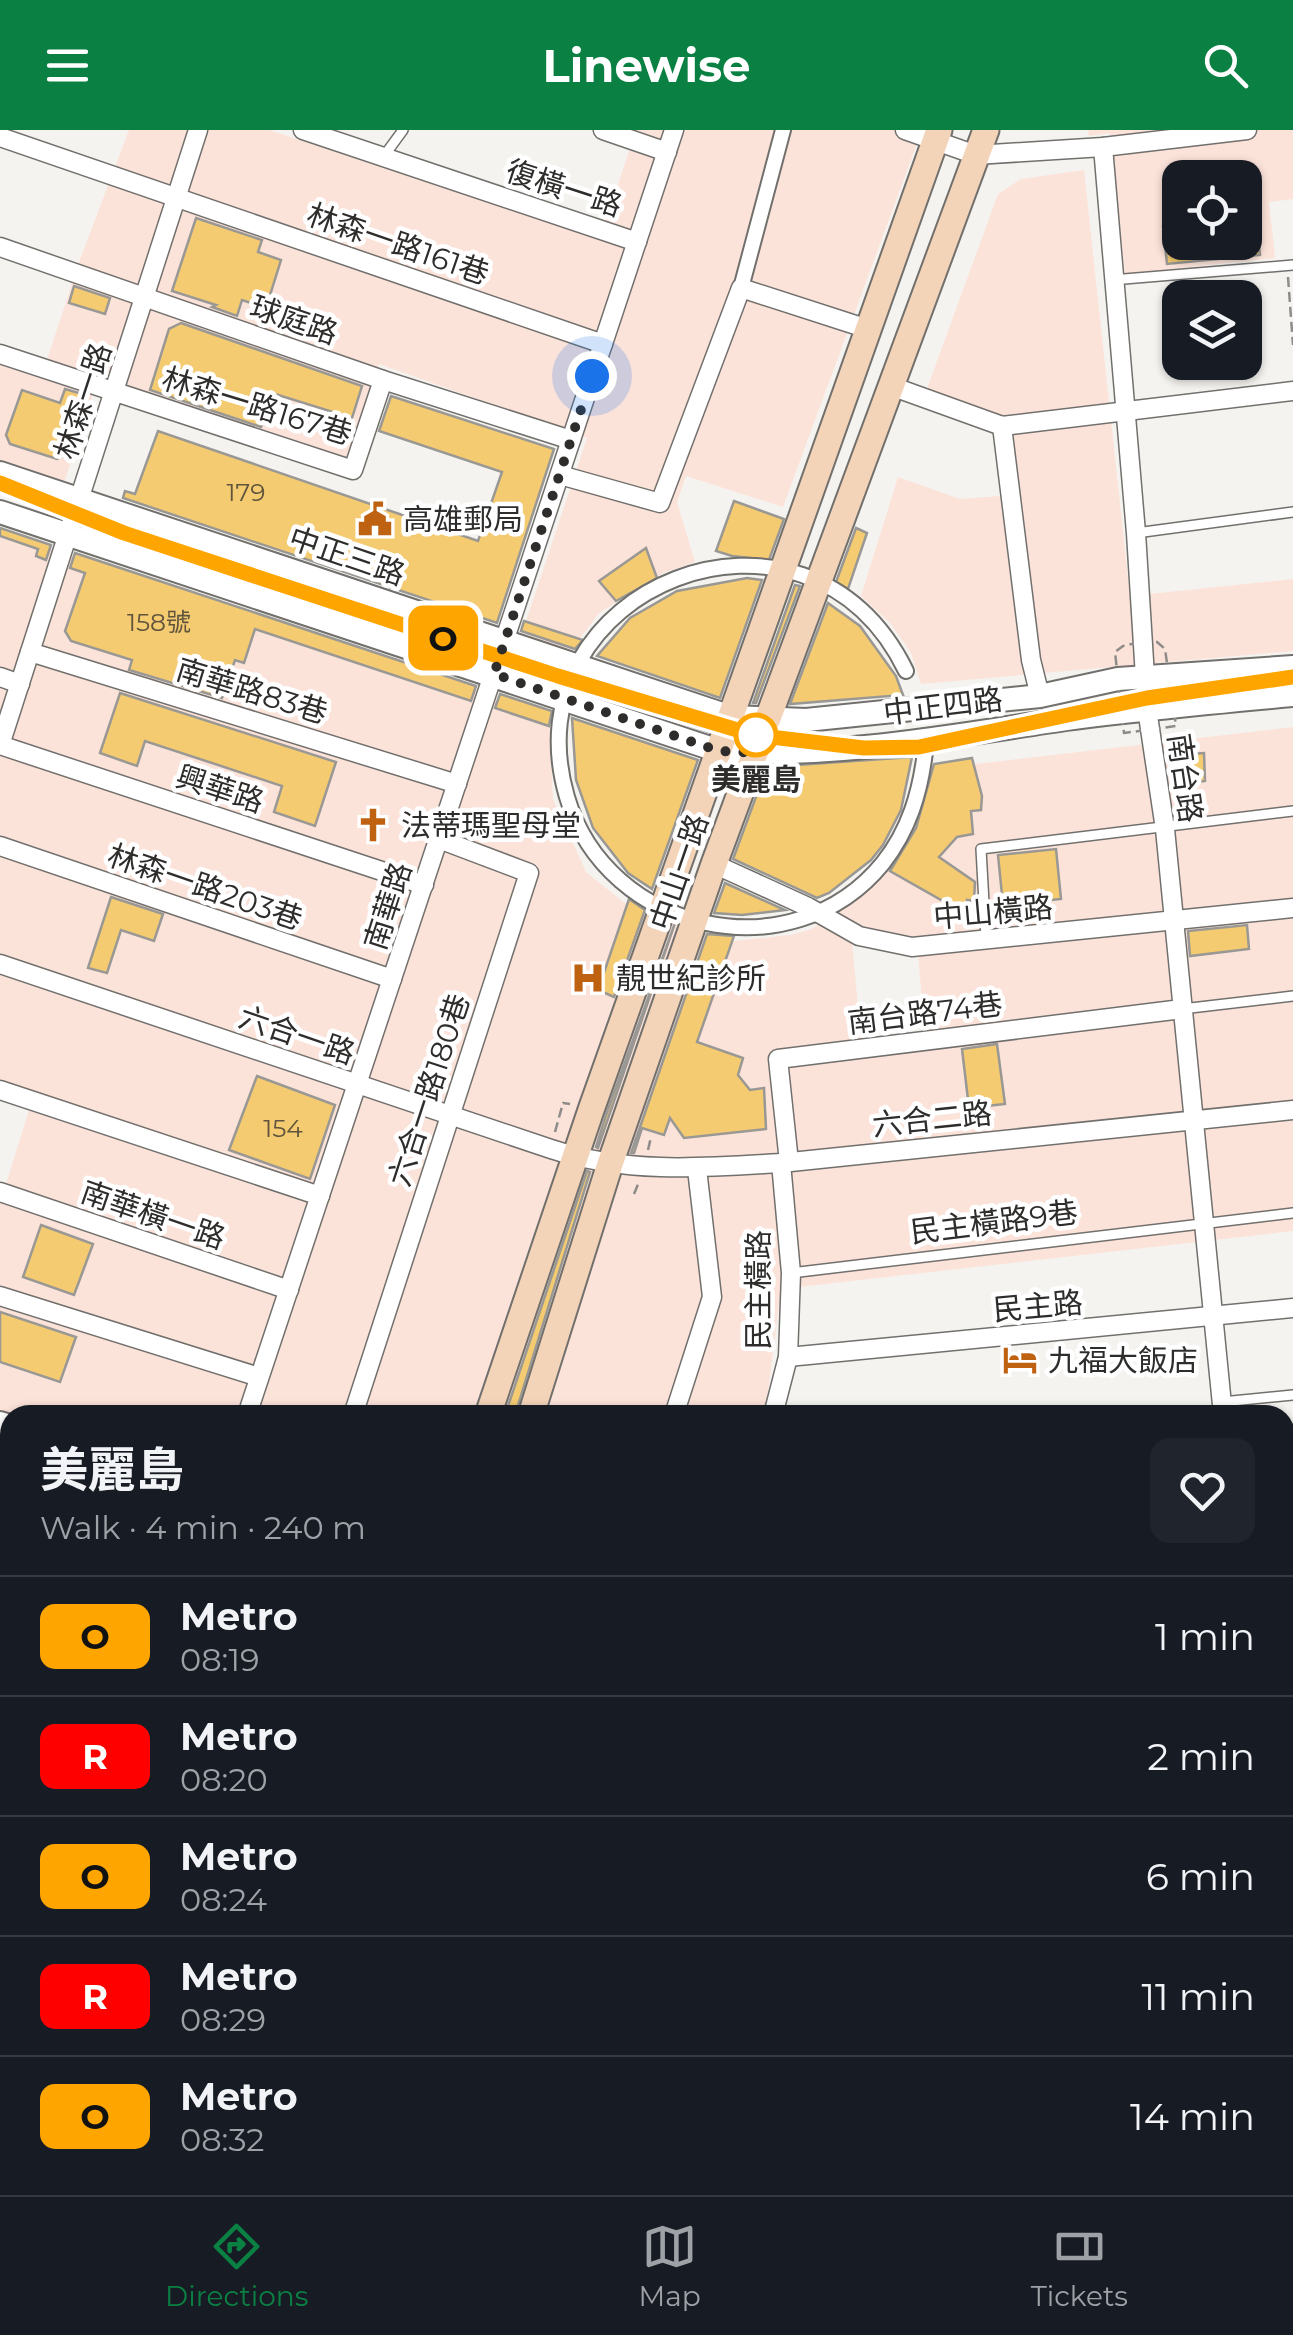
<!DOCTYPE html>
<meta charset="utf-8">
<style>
body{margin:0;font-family:Montserrat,"Noto Sans TC",sans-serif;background:#20242c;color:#f1f3f6;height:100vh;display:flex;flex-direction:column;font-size:38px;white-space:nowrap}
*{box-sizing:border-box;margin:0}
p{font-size:32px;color:#9ea1a6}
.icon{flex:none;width:55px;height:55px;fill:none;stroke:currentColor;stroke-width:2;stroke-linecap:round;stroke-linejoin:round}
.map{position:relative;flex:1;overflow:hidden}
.side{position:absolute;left:0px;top:1275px;width:1295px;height:790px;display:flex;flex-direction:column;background:#171b24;border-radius:30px 30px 0 0;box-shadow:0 2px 8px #0004}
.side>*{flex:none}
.badge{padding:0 20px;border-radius:15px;font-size:35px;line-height:65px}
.buttons{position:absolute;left:1162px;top:30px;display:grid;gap:20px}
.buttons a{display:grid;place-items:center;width:100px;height:100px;border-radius:20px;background:#171b24;box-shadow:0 2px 8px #0004;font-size:50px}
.you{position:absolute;width:50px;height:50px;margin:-25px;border:8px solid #fff;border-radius:50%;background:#1a73e8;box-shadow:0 0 0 15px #1a73e833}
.map>.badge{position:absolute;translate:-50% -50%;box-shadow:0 0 0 5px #fff}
.round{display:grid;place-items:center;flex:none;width:105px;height:105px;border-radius:20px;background:#20242c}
.headline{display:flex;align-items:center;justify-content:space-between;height:170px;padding:0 40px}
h1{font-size:48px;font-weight:700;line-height:75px}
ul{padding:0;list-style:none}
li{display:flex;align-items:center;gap:30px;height:120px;padding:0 40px;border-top:2px solid #363941}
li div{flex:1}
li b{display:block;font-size:38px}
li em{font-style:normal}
li .badge{min-width:110px;font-weight:700;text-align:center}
header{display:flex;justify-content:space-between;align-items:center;height:130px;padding:0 40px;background:#0b8043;color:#fff;font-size:45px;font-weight:700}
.dock{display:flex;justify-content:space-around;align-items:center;height:140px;border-top:2px solid #363941;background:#171b24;font-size:28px;color:#9ea1a6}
.dock a{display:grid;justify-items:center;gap:5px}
.dock .current{color:#0b8043}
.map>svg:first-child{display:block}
.commercial{fill:#fce3da;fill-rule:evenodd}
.water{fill:#80adf7}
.building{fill:#f5cb71;stroke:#999894;stroke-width:2.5}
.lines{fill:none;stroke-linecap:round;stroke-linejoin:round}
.service-casing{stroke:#72706d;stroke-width:12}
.pedestrian-casing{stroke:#72706d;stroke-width:18}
.minor-casing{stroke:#72706d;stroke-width:21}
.tertiary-casing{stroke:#72706d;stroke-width:26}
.secondary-casing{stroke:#72706d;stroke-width:29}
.path{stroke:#8e8c8a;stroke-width:2.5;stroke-dasharray:10 5;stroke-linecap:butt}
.service{stroke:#fff;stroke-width:9}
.pedestrian{stroke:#fff;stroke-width:14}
.minor{stroke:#fff;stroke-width:18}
.tertiary{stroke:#fff;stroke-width:22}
.secondary{stroke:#f3d4b9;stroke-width:25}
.line-casing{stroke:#fff;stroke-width:22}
.line{stroke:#ffa500;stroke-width:15}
.walk{stroke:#2e2d2c;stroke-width:10;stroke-dasharray:0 18}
.stop-dot{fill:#fff;stroke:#ffa500;stroke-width:5}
.labels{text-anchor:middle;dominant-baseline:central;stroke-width:9;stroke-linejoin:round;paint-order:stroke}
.number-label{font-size:25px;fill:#60543d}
.street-label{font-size:30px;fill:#2e2d2c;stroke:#fff}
.poi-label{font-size:30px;fill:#2e2d2c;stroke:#fff;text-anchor:start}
.stop-label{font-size:30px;font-weight:bold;fill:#2e2d2c;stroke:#fff}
</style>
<header><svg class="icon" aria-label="menu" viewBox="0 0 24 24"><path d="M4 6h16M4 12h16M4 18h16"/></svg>Linewise<svg class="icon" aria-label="search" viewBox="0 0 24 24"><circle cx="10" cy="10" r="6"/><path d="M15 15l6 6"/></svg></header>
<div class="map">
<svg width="1293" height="2065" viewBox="0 0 1293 2065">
<rect width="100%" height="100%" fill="#f5f3ef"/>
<!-- commercial -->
<g class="commercial">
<polygon points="129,0 269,0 600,109 636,0 922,0 783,377 686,346 677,372 695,432 663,443 599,483 569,523 522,503 587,308 379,234 347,333 98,248 64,353 0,330 0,216 47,230 79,132"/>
<path d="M1088,0H1293V69L1269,72L1275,128L1125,144L1110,3L1089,6ZM1180,48H1245V112H1180Z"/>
<polygon points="1084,40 1130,466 1293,449 1293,521 921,554 911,523 890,493 861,466 898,347 960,369 1013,365 1005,306 921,275 998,64 1021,49"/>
<path d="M0,402L467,556L505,574L549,587L553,669L586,742L631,778L726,812L790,805L812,799L883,745L916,696L932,647L942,638L1293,597V1101L781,1159L765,1285H10V1880L0,1877V1053L6,1054L29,980L0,970ZM852,812L918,825L925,902L861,908Z"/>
<polygon points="1293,1461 1293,1673 1285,1674 1285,1462"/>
<polygon points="0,1950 10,1954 10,2055 203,2055 199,2065 0,2065"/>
</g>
<!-- water -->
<polygon class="water" points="397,2055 503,2055 534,2065 427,2065"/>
<!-- building -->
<g class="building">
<polygon points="1254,71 1260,125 1167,134 1163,96 1180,94 1180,112 1245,112 1245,72"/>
<polygon points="196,88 262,110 258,122 281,130 266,178 242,170 237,186 212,177 216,175 172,161"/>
<polygon points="74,156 110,168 105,184 69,173"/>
<polygon points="181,193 362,256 352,288 272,263 261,297 150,260 169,199"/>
<polygon points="65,259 86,265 71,323 57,329 10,314 6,305 22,260 60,273"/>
<polygon points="391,266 554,319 497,493 123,368 125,361 135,364 158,301 478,411 502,342 379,301"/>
<polygon points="734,371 784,389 769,430 732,426 716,421"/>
<polygon points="86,388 488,522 486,528 84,394"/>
<polygon points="0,398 51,415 46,430 36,426 38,419 0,406"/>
<polygon points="856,398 867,403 848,459 836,452"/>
<polygon points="646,418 657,448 616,471 599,451"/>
<polygon points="75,423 476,556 471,571 255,499 244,533 235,530 222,568 129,540 132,530 71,511 65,501 85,443 70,438"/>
<polygon points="747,448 762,450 720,568 597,526 630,488 677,461"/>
<polygon points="795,455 800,456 756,573 753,573"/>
<polygon points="828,473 860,496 896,546 903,565 790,574"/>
<polygon points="524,491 583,510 575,519 521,501"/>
<polygon points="584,554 710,596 708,602 582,560"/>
<polygon points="120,563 336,632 315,696 274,682 282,656 145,611 137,636 100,623"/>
<polygon points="500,564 552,581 549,596 495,578"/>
<polygon points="572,588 698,630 652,759 628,743 593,698 576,650"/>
<polygon points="1204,623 1205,651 1176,655 1174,625"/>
<polygon points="912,627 901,680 883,715 871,730 829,763 817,768 733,729 767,637"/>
<polygon points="972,628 982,666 981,680 971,681 973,704 957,707 939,727 975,752 974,771 967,770 964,783 890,741 916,698 934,634"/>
<polygon points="1056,719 1061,769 1003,775 998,725"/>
<polygon points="725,753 785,780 742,785 714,783"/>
<polygon points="111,767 163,784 154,811 121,800 107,843 88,838"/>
<polygon points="629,769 645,780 614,867 598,860"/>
<polygon points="675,793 598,1018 596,1017 606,985"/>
<polygon points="1247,795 1249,819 1190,826 1188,801"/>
<polygon points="707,804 734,806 697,912 743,928 738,945 750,960 764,958 766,999 684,1008 670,988 664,1005 642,998 634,1023 631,1023"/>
<polygon points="997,914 1005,974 969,978 962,919"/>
<polygon points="257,946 335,975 310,1049 229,1020"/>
<polygon points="587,1041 590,1042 515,1285 505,1285"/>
<polygon points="41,1095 93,1114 74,1165 23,1147"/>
<polygon points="0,1182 76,1207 60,1252 0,1232"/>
</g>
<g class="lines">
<!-- service casing -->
<g class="service-casing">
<g id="service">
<polyline points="384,26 403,0"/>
<polyline points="1112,150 1293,135"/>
<polyline points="1136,403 1293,382"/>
<polyline points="986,809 981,719 1293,681"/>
<polyline points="1182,879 1293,866"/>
<polyline points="791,1143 1293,1083"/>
<polyline points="1222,1272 1293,1265"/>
<polyline points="0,1417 10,1420"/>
<polyline points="1285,1448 1293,1448"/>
<polyline points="0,1600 10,1604"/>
<polyline points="1285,1686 1293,1685"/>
<polyline points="0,1804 10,1807"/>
<polyline points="755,2055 786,2065"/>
</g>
</g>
<!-- pedestrian casing -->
<g class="pedestrian-casing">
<g id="pedestrian">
<polyline points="741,158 783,0"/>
<path d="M906,541C807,337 505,457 567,667C607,804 793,844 883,733C909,700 920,663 925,622"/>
</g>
</g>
<!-- minor casing -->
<g class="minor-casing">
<g id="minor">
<polyline points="303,0 637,112"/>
<polyline points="603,0 667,22"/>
<polyline points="905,0 976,25 1103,17 1247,0"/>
<polyline points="0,7 603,214"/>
<polyline points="1103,17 1136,403 1147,579 1165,699 1223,1285"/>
<polyline points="0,117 383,250 571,310"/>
<polyline points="0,224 353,340 383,250"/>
<polyline points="891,256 1002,296 1293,261"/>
<polyline points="1002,296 1031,530 1040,566"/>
<polyline points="560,345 660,373 741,158 868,199"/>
<polyline points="30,522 457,654"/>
<polyline points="0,547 20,554"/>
<polyline points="0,615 198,0"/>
<polyline points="0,615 424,755"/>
<polyline points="0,716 392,849"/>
<polyline points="714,734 808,777 859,806 912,817 1293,778"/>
<path d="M0,834L551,1019C627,1044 702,1038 781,1033L1293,980"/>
<polyline points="0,960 320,1066"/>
<polyline points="789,1032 778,929 1182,879"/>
<polyline points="0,1062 289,1160"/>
<polyline points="0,1166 259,1247"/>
<polyline points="788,1227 1293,1178"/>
<polyline points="247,1285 674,0"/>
<polyline points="353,1285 529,743 439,709"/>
<polyline points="674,1285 712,1167 697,1039"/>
<polyline points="773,1285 788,1227 791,1143 781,1033"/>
<polyline points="1285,1353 1293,1352"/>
<polyline points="0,1509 10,1512"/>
<polyline points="0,1703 10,1706"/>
<polyline points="1285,1779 1293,1778"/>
<polyline points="1285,1861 1293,1941"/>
<polyline points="0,1872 10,1875"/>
<polyline points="0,1945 10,1948"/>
<polyline points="1285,2002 1293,2001"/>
<polyline points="0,2025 10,1995"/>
<polyline points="346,2055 378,2065"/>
<polyline points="533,2055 565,2065"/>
<polyline points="721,2065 725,2055"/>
</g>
</g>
<!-- tertiary casing -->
<g class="tertiary-casing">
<g id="tertiary">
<polyline points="0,343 731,587 806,590 1040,566 1118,549 1293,537"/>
<path d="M0,382L719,621C835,628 951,606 1066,589C1141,579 1217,572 1293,565"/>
<polyline points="0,1293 10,1296"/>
<polyline points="1285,1547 1293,1547"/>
</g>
</g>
<!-- secondary casing -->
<g class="secondary-casing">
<g id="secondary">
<polyline points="488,1285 591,980 939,0"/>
<polyline points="531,1285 610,1034 714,734 986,0"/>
<polyline points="230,2065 233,2055"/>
<polyline points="277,2065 281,2055"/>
</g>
</g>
<!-- path -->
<g class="path">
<polyline points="1288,147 1293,215"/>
<polygon points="1141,512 1157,512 1165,519 1176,596 1124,603 1115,522 1123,516"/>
<polyline points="555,1002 563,973 570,974"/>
<polyline points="648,1020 651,1007"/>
<polyline points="634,1064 639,1052"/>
</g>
<!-- service -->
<use href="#service" class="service"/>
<!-- pedestrian -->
<use href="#pedestrian" class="pedestrian"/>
<!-- minor -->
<use href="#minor" class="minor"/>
<!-- tertiary -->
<use href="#tertiary" class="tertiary"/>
<!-- secondary -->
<use href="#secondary" class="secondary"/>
</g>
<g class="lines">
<!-- line casing -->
<g class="line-casing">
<polyline id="line" points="0,353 124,403 558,546 754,605 864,618 919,617 1147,568 1293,547"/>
</g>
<!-- line -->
<use href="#line" class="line"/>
<!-- walk -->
<polyline class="walk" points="592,246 494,544 719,621 756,623 756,605"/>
</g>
<!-- icons -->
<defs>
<g id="civic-bare" transform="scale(2.7)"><path d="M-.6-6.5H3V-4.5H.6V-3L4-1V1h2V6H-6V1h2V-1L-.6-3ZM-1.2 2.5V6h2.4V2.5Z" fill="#be6110" stroke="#fff" stroke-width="2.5" paint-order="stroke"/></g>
<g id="church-bare" transform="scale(2.7)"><path d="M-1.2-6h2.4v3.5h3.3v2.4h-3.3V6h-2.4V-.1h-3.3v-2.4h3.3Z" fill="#be6110" stroke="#fff" stroke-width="2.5" paint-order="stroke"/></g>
<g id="hospital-bare" transform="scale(2.7)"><path d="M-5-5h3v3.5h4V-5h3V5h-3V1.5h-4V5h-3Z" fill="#be6110" stroke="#fff" stroke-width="2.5" paint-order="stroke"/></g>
<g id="hotel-bare" transform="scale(2.7)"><path d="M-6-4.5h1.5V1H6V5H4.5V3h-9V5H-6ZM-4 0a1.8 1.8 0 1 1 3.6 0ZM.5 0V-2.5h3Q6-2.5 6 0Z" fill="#be6110" stroke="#fff" stroke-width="2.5" paint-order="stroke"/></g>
</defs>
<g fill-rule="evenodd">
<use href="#civic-bare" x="375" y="389"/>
<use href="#church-bare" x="373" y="695"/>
<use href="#hospital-bare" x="588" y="848"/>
<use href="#hotel-bare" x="1020" y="1230"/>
</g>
<!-- markers -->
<circle class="stop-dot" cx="756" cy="605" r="20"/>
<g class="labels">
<!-- number labels -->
<g class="number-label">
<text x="246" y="362">179</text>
<text x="159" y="492">158號</text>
<text x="283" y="998">154</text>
</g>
<!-- street labels -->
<g class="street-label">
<text transform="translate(564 58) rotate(18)">復橫一路</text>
<text transform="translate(398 114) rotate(19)">林森一路161巷</text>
<text transform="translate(294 190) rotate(19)">球庭路</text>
<text transform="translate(83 271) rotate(-72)">林森一路</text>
<text transform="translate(257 276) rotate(17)">林森一路167巷</text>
<text transform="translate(347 426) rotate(19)">中正三路</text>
<text transform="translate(252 561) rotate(17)">南華路83巷</text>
<text transform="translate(943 576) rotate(-7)">中正四路</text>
<text transform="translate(1185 648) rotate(82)">南台路</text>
<text transform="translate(220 659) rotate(18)">興華路</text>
<text transform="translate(679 742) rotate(-71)">中山一路</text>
<text transform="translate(205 757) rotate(19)">林森一路203巷</text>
<text transform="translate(388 776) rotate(-72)">南華路</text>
<text transform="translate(993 782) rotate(-5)">中山橫路</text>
<text transform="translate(925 883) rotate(-7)">南台路74巷</text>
<text transform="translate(297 905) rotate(19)">六合一路</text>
<text transform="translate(429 960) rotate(-72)">六合一路180巷</text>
<text transform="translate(932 989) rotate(-6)">六合二路</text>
<text transform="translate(153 1085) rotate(19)">南華橫一路</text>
<text transform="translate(994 1092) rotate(-7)">民主橫路9巷</text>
<text transform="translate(758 1160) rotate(-90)">民主橫路</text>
<text transform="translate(1038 1176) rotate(-5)">民主路</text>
</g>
<!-- poi labels -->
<g class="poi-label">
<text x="403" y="389">高雄郵局</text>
<text x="401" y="695">法蒂瑪聖母堂</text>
<text x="616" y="848">靚世紀診所</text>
<text x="1048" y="1230">九福大飯店</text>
</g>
<!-- stop labels -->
<g class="stop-label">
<text x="756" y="649">美麗島</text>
</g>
</g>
</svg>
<div class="buttons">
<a><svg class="icon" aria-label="locate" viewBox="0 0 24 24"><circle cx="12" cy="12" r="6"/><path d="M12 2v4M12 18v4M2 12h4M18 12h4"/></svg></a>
<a><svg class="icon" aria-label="layers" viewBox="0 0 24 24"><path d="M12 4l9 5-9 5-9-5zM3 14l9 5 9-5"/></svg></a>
</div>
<div class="you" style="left:592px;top:246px"></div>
<b class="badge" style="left:443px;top:508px;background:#ffa500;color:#111">O</b>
<section class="side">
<div class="headline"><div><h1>美麗島</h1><p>Walk · 4 min · 240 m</p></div><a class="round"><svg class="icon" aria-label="heart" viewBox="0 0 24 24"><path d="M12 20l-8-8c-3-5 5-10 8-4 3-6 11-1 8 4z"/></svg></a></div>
<ul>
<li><span class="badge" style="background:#ffa500;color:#111">O</span><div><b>Metro</b><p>08:19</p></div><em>1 min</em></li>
<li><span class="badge" style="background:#f00;color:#fff">R</span><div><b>Metro</b><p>08:20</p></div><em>2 min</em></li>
<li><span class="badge" style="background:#ffa500;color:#111">O</span><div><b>Metro</b><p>08:24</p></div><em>6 min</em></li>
<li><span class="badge" style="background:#f00;color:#fff">R</span><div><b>Metro</b><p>08:29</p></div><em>11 min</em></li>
<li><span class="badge" style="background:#ffa500;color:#111">O</span><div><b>Metro</b><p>08:32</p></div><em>14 min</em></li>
</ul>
</section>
</div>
<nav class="dock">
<a class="current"><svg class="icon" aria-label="directions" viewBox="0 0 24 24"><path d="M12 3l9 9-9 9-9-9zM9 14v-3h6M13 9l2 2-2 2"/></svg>Directions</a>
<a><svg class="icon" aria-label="map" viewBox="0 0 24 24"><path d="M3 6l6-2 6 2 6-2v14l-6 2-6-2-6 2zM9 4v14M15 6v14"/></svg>Map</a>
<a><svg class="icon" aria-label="tickets" viewBox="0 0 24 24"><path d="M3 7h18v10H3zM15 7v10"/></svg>Tickets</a>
</nav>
